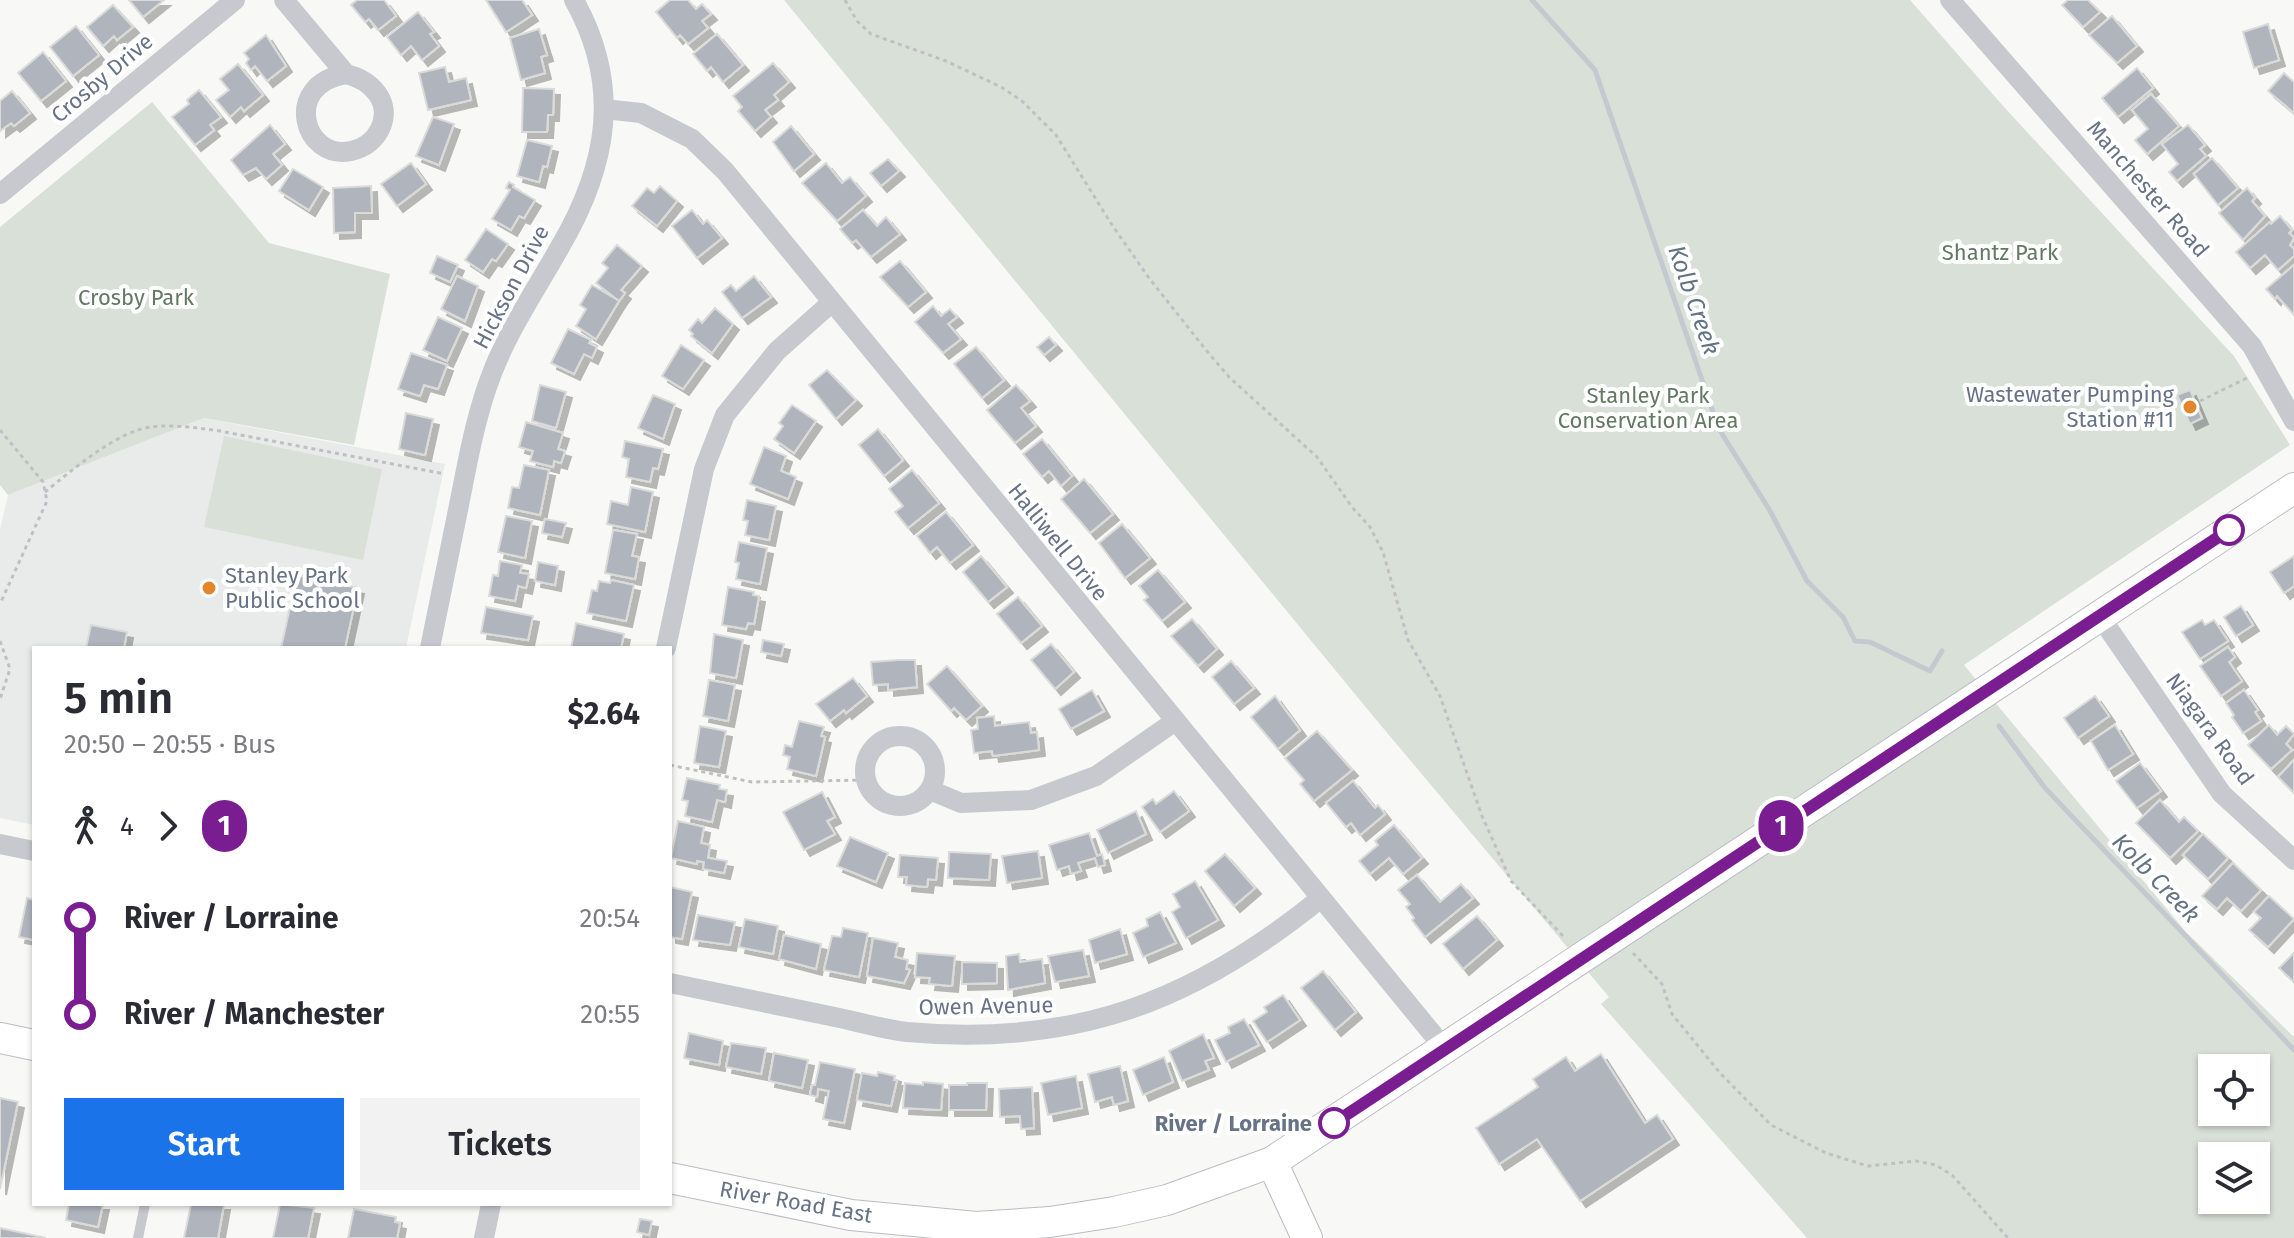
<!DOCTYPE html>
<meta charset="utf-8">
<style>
body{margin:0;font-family:"Fira Sans",sans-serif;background:#f2f2f3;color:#2b2b33;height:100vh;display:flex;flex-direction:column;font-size:30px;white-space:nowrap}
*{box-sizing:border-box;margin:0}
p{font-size:26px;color:#7c7c81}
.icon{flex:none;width:44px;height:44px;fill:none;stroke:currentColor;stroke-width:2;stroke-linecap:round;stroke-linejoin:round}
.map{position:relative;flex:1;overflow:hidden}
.details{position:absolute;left:32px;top:646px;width:640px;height:560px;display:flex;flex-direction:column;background:#fff;border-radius:0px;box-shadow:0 2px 6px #0004}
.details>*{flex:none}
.badge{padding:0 16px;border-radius:26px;font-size:28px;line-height:52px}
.buttons{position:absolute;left:2198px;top:1054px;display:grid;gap:16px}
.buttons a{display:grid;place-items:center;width:72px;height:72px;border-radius:0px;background:#fff;box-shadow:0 2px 6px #0004;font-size:40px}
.map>.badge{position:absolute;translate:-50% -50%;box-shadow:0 0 0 4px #fff}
.legs{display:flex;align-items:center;gap:12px;height:88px;padding:0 32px;font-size:26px}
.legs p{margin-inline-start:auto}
.overview{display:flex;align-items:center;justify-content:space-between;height:136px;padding:0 32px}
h1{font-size:44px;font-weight:600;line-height:60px}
.cta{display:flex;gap:16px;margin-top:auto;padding:16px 32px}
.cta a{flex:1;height:92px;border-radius:0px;background:#1a73e8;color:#fff;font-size:32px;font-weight:600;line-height:92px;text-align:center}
.cta a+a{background:#f2f2f3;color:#2b2b33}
ul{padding:0 32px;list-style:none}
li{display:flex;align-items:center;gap:28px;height:96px;font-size:30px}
li i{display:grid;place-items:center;width:12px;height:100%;margin:0 10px;background:currentColor}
li i::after{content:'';width:20px;height:20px;margin:-10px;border:6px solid;border-radius:50%;background:#fff}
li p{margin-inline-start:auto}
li:first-child i{background:linear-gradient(#0000 50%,currentColor 0)}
li:last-child i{background:linear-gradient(currentColor 50%,#0000 0)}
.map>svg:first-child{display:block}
.built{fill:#e9eaea}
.green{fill:#d9e0d8;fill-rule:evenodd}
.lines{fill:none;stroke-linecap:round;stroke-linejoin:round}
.stream{stroke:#c4c9d0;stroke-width:5}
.building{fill:#afb4bd;stroke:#dadbd9;stroke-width:2;filter:url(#shadow)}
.secondary-casing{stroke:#b9bcc2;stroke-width:32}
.path{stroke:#bfc0c3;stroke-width:3;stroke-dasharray:4 4;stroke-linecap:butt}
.lane{stroke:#c7c9ce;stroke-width:10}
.street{stroke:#c7c9ce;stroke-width:20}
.secondary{stroke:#fff;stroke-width:30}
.line-1-casing{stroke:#fff;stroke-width:18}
.line-1{stroke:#7a1d90;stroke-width:12}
.poi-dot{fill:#e3852d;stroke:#fff;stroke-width:3}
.stop-1-dot{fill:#fff;stroke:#7a1d90;stroke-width:4}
.labels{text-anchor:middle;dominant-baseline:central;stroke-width:8;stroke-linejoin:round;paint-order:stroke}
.street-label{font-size:22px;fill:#687287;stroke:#fff}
.park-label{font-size:22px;fill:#637964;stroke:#fff}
.poi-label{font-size:22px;fill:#687287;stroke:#fff;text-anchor:end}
.stop-label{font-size:22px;font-weight:bold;fill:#687287;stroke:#fff;text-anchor:end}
.water-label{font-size:24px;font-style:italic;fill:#647383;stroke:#fff}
</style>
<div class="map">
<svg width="2294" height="1238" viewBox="0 0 2294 1238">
<defs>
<filter id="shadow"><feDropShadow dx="6" dy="6" stdDeviation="0" flood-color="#0004"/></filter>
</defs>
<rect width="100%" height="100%" fill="#f8f9f7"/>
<!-- built -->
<polygon class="built" points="204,418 445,464 406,648 34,648 34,825 0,818 0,529 8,495"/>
<!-- green -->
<g class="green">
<path d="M784,0H1910L2004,107L2234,356L2290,445L1964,665L2186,932L2294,1037V1238H1807L1601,1004L1609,997L1373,716ZM2212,1068H2256V1112H2212ZM2212,1156H2256V1200H2212Z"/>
<polygon points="152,102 269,243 390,274 354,445 204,418 8,495 0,485 0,227"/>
<polygon points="224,436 382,469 363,560 204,527"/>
</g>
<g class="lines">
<!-- stream -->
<g class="stream">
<polyline points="1532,0 1595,70 1719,429 1769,509 1807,581 1843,617 1855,641 1870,642 1930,671 1942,651"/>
<polyline points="1999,726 2045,788 2294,1050"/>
</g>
</g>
<!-- building -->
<g class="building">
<polygon points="129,0 164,0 143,17"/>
<polygon points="357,0 384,0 396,16 378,30 369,19 365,22 351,5"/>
<polygon points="486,0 522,0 532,15 506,32"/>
<polygon points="670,0 688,0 696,9 702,4 711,14 702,21 708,28 688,44 680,35 677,38 656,12"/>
<polygon points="2068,0 2088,0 2100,12 2083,27 2062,5"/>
<polygon points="113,5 133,27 117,40 114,36 103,46 87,27"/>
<polygon points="418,12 434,32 430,34 439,46 422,60 411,46 401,55 387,37"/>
<polygon points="2112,16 2137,46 2117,63 2089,35"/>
<polygon points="2268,24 2279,60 2254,68 2243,32"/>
<polygon points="76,26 99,55 73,76 50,47"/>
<polygon points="539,29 547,55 541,57 545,73 521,80 510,38"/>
<polygon points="717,34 743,65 723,82 711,67 707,71 693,54"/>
<polygon points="266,35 286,66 267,81 255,66 251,70 246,63 249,59 244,53"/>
<polygon points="43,52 66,81 41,101 18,73"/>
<polygon points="773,63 789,82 774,95 778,100 765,110 771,117 755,131 738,111 742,107 733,96"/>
<polygon points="238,64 263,95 244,111 241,107 230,117 216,100 229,90 220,79"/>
<polygon points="445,67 449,82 466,78 471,100 428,110 419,73"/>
<polygon points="2137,68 2153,88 2118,117 2102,98"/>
<polygon points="2284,73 2294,82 2294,113 2268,91"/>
<polygon points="523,88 554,89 553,115 548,115 547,132 522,132"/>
<polygon points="199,90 221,117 210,125 214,130 195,145 172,117 189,104 187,100"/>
<polygon points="12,91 30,113 14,126 11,123 0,131 0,101"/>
<polygon points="2151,94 2179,126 2147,154 2135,140 2148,129 2132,110"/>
<polygon points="433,117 454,124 439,165 416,156"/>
<polygon points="270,125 285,144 273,154 282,165 266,179 256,168 243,175 231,160"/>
<polygon points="2188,125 2205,145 2200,149 2206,156 2177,181 2169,172 2178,164 2162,144"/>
<polygon points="791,126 814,154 794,171 773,142"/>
<polygon points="527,140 552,146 547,167 543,166 539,182 517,176"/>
<polygon points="2212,158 2238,188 2218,205 2194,174"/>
<polygon points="888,159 899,171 881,186 870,173"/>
<polygon points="411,163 426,184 397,206 381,184"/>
<polygon points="826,163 842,183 850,177 866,196 837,221 802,183"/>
<polygon points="293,169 323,187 309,210 279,191"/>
<polygon points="509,182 514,185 513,187 535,200 524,218 519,216 511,230 492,219 510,190 506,188"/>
<polygon points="371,186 372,213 355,213 355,232 334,233 333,188"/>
<polygon points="660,186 677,201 657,226 632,206 647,188 654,193"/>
<polygon points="2247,188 2255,198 2252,201 2265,216 2243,240 2219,213"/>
<polygon points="692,210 703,224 707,220 722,238 697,258 672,226"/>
<polygon points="863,210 877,226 886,217 900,234 871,257 856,240 852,243 840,229"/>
<polygon points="2280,216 2292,230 2289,233 2294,238 2290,245 2294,249 2294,256 2278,270 2265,255 2250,268 2236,252 2270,222 2271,224"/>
<polygon points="486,229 508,244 496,261 492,259 483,272 465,260"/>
<polygon points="617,245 642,266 621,290 625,293 619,301 596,283 608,268 602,263"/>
<polygon points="437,256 458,265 450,282 430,273"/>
<polygon points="900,261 926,292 908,307 880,277"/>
<polygon points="2294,265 2294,315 2277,296 2275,299 2266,289"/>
<polygon points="457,276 478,286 465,321 441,309"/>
<polygon points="754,276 771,297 742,318 722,292 731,285 736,291"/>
<polygon points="592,285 619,301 596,339 576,326 586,309 580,305"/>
<polygon points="933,306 941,316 950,309 957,317 948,324 961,339 943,353 915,322"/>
<polygon points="715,308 733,324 712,353 691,336 693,334 689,330 698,319 702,323"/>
<polygon points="438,317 462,328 447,361 423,350"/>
<polygon points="568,329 591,340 589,343 597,347 592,358 584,354 574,374 551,363"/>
<polygon points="1049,337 1056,345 1044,355 1037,347"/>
<polygon points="681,345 704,360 683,389 662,376"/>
<polygon points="976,347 1004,380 982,398 954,364"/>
<polygon points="411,353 447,365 438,389 424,385 420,396 398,389"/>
<polygon points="827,370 856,400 836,419 809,385"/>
<polygon points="540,385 566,392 556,428 532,421"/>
<polygon points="1016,385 1030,401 1021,408 1036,426 1015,443 987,410"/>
<polygon points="2190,390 2202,418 2190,424 2177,395"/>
<polygon points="653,395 675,404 663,439 638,428"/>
<polygon points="792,405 816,421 794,453 774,439 783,426 779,423"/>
<polygon points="406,413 433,419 425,455 399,449"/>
<polygon points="526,422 563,433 558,449 565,451 561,463 554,461 553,467 530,461 533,451 519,447"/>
<polygon points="878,429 903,460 884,476 859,445"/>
<polygon points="1042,439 1072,476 1061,486 1049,471 1042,477 1023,454"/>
<polygon points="625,441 663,449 658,469 653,468 650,482 626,477 629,459 622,457"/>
<polygon points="764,447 786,456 781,471 796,477 788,499 750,484"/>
<polygon points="524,465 549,470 540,515 508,508 512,487 519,488"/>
<polygon points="912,470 939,503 908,528 895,512 903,506 889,489"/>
<polygon points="1084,479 1113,514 1090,533 1061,499"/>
<polygon points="631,487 653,492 645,532 607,524 611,501 628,505"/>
<polygon points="747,500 776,506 769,540 745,535 748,521 743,520"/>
<polygon points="946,512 973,545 950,563 937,547 930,553 917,536"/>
<polygon points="506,516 532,521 525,558 498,552"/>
<polygon points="545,519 566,523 562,537 542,533"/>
<polygon points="1122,524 1150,558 1125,578 1099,543"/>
<polygon points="613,530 637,534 632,556 639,557 635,579 605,573"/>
<polygon points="739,542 767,548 760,584 736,579 739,563 735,562"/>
<polygon points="981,556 1007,587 988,602 963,572"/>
<polygon points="2294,556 2294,586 2284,593 2270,572"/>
<polygon points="500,561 522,565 520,573 529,574 526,588 518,586 515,601 489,596 493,575 498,576"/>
<polygon points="538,562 558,566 555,585 535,581"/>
<polygon points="1158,570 1185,602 1162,621 1144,600 1148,597 1139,586"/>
<polygon points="297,575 358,588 345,648 281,648"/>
<polygon points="611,580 634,585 626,621 587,613 592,590 597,591 599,581 610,583"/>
<polygon points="728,587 754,592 753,595 759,596 754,624 748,623 746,629 722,625"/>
<polygon points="1018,597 1042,626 1021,643 997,614"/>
<polygon points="2241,606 2253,625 2236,636 2224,617"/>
<polygon points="486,607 533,616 528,640 481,633"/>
<polygon points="1192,619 1217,649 1198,666 1171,636"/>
<polygon points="2202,620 2205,625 2214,620 2228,641 2200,659 2182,632"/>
<polygon points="576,623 624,634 621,648 571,648"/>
<polygon points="91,625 127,632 124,648 86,648"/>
<polygon points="714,634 743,640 736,678 710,673"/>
<polygon points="763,640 784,644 781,656 761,652"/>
<polygon points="1051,644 1074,672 1055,689 1031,660"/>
<polygon points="2228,647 2235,657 2229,662 2242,681 2221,696 2200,666"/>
<polygon points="898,660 915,660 917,687 888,690 888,684 873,685 871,662"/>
<polygon points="1231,661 1254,688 1234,704 1212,677"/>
<polygon points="947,666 982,706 966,720 954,708 951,711 927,684"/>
<polygon points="853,678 867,696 846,713 844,710 830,721 816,704"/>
<polygon points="709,680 735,685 728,721 703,716"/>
<polygon points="1092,690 1104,711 1071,729 1059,709"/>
<polygon points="2244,690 2258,710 2255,712 2261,721 2243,733 2232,717 2234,715 2226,703"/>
<polygon points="1275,696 1300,730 1278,749 1251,717"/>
<polygon points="2095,696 2109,716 2078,738 2064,718"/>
<polygon points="994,716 995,726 1029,722 1031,733 1037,732 1039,750 993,756 992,751 974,753 971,730 978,729 977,718"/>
<polygon points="799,721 824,727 821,736 825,737 816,776 787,769 790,757 783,755 785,745 792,747"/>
<polygon points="2115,725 2133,754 2108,770 2091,741"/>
<polygon points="2269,725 2277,735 2286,726 2294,734 2286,744 2292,750 2271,769 2248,745"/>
<polygon points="700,726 726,731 719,767 694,763"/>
<polygon points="1317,731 1352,770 1314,801 1300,784 1304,780 1285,758"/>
<polygon points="2294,760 2294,793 2278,777"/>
<polygon points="2140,763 2161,791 2137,808 2116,781"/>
<polygon points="687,778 720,785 719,789 727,790 725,802 717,800 712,822 685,816 688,801 682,800"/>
<polygon points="1353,781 1375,808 1378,805 1385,814 1360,835 1351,823 1346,827 1326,803"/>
<polygon points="1174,791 1189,811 1160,832 1142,807 1153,799 1156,804"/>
<polygon points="822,792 835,817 827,821 835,834 804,850 783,812"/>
<polygon points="2160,800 2179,822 2184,817 2198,831 2170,858 2136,823"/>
<polygon points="1136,811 1146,834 1108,853 1097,830"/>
<polygon points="678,821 704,827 701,843 710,845 708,858 727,861 724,873 703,869 704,862 697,861 697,864 671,858"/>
<polygon points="1394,825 1422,858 1403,874 1389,858 1370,874 1359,861 1378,845 1375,841"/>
<polygon points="1089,833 1097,856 1102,854 1105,865 1098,867 1095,858 1078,863 1081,871 1071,874 1069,866 1057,870 1049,845"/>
<polygon points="2203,834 2228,858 2208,879 2183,855"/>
<polygon points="850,837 888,853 876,882 837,866"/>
<polygon points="1038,851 1042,878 1007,883 1002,856"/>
<polygon points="949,852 991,854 989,880 948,878"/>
<polygon points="1225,854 1255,888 1234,906 1205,871"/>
<polygon points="900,855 938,858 936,880 928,879 927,887 906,885 907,877 898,877"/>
<polygon points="2233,863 2261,890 2241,911 2227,898 2217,909 2202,896"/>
<polygon points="1417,875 1440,902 1461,884 1473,898 1425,937 1412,920 1414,918 1406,907 1410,904 1398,890"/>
<polygon points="1195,881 1218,920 1186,938 1172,912 1180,907 1173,894"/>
<polygon points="670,887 692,892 682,939 670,937"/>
<polygon points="2269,896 2294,919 2268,947 2249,930 2261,918 2254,912"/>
<polygon points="27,898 34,900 34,940 19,937"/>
<polygon points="1160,912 1176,943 1143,957 1133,933 1148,926 1146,919"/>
<polygon points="698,915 735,922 730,945 693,940"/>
<polygon points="1477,916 1497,940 1463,969 1443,944"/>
<polygon points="745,919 778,926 773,954 739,947"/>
<polygon points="843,928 868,933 859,977 824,970 832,936 841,937"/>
<polygon points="1120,929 1127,954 1095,963 1089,940"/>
<polygon points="784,935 821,944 816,969 779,959"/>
<polygon points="873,938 898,943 895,957 908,960 906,969 910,970 904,983 867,976"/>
<polygon points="1083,950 1089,976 1055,982 1048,956"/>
<polygon points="917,953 955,956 952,986 929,984 930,978 915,977"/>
<polygon points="2294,953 2294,982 2279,968"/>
<polygon points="1019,954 1020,962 1042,959 1045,983 1008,990 1006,956"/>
<polygon points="962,962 997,963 997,983 962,984"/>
<polygon points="1323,971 1356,1012 1335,1030 1301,988"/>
<polygon points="1283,995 1300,1020 1267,1042 1253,1021 1267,1012 1264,1007"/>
<polygon points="1244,1019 1259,1045 1226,1062 1215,1040 1230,1033 1228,1027"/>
<polygon points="689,1033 723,1041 719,1065 684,1058"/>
<polygon points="1203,1034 1214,1058 1205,1061 1209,1070 1182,1081 1169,1051"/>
<polygon points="731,1043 766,1048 761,1074 726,1067"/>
<polygon points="774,1053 808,1060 802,1088 769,1081"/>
<polygon points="1601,1054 1645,1123 1657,1115 1673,1139 1580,1201 1537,1139 1499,1164 1476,1128 1538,1087 1533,1079 1566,1057 1575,1071"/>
<polygon points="1164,1057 1173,1082 1143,1095 1133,1070"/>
<polygon points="820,1062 855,1069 844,1123 823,1119 829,1091 818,1089 817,1097 810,1095 812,1085 815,1085"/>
<polygon points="1120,1066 1128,1101 1114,1105 1112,1097 1095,1102 1088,1074"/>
<polygon points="878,1072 895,1076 894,1080 897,1080 891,1106 857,1100 862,1073 877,1076"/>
<polygon points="1076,1076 1082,1108 1048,1115 1041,1083"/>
<polygon points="923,1082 943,1084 941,1110 903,1108 905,1083 923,1085"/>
<polygon points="967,1083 987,1083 986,1110 949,1110 949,1085 967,1085"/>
<polygon points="1032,1087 1034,1128 1021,1129 1020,1116 1000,1117 999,1089"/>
<polygon points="0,1098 18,1102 0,1189"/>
<polygon points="69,1204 103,1204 98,1227 66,1220"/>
<polygon points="191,1204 224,1204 218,1238 184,1238"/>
<polygon points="280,1204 314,1208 308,1238 273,1238"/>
<polygon points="354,1209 396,1217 395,1222 400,1223 397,1238 348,1238"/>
<polygon points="640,1219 652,1221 649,1235 637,1232"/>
<polygon points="0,1228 46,1238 0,1238"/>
</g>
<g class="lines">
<!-- secondary casing -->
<g class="secondary-casing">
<g id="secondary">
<polyline points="0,1038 34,1045"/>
<polyline points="1272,1162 1307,1238"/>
<polyline points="670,1178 851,1215 976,1227 1050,1222 1114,1212 1167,1200 1272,1162 2294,488"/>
</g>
</g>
<!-- path -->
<g class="path">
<polyline points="845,0 857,21 871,34 946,61 1001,87 1022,101 1056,135 1112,225 1149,278 1206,350 1229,377 1317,457 1352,507 1370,527 1383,552 1408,640 1440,696 1482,816 1511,881 1563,936"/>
<polyline points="2200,401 2247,378"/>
<polyline points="0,430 43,482 47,501 0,604"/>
<path d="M45,492C71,471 117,431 151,427C174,424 197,428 220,431L445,474"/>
<polyline points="0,641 10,669 0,699"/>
<polyline points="670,765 752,782 866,780"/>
<polyline points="1633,953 1662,984 1672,1014 1720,1073 1771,1125 1826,1153 1868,1166 1916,1161 1936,1165 1952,1175 2008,1238"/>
</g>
<!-- lane -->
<polyline class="lane" points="138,1238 145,1204"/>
<!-- street -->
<g class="street">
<path d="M284,0L346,74C371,80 393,102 380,129C374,141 365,148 351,151C303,161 282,84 346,74"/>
<polyline points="1950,0 2252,346 2294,421"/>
<polyline points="604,109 641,113 692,139 725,171 1445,1049"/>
<polyline points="0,194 235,0"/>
<polyline points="2099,615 2222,794 2294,860"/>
<path d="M430,648C440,600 449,553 459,505C467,465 474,425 487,387C504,336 534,293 560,247C608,165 622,86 574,0"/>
<polyline points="666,648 704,469 725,415 777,351 831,303"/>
<circle cx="900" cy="771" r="35"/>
<polyline points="930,790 961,803 1031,800 1096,776 1174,722"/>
<polyline points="0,844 34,851"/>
<path d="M670,983C723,994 777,1005 830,1016C856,1021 882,1029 907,1032C1074,1047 1193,1002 1321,898"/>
<polyline points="484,1238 491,1204"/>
</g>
<!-- secondary -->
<use href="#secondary" class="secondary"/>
</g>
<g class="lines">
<!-- line-1 casing -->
<g class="line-1-casing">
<polyline id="line-1" points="1334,1123 2229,530"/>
</g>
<!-- line-1 -->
<use href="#line-1" class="line-1"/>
</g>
<!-- markers -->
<g class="poi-dot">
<circle cx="2190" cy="407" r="8"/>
<circle cx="209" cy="588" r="8"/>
</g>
<g class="stop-1-dot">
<circle cx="2229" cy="530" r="14"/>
<circle cx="1334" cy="1123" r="14"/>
</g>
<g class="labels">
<!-- street labels -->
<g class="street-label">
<text transform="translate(102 78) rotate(-40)">Crosby Drive</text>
<text transform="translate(2148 189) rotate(49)">Manchester Road</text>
<text transform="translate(511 287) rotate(-62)">Hickson Drive</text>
<text transform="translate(1058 542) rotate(51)">Halliwell Drive</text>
<text transform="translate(2210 729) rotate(54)">Niagara Road</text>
<text transform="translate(986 1006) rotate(-1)">Owen Avenue</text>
<text transform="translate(796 1202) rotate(10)">River Road East</text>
</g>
<!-- park labels -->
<g class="park-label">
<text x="2000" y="252">Shantz Park</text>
<text x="136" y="297">Crosby Park</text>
<text x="1648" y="395">Stanley Park<tspan x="1648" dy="25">Conservation Area</tspan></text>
</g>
<!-- poi labels -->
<g class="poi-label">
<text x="2174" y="394">Wastewater Pumping<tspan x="2174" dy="25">Station #11</tspan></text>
<text x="225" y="575" text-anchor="start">Stanley Park<tspan x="225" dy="25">Public School</tspan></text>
</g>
<!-- stop labels -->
<g class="stop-label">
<text x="1312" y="1123">River / Lorraine</text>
</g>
<!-- water labels -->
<g class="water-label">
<text transform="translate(1694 300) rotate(71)">Kolb Creek</text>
<text transform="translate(2156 878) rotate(46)">Kolb Creek</text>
</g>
</g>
</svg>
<div class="buttons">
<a><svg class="icon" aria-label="locate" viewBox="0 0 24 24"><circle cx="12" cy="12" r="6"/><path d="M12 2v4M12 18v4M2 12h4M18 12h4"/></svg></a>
<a><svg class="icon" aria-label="layers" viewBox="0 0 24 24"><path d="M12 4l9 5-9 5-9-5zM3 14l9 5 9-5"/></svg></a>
</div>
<b class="badge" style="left:1781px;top:826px;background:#7a1d90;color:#fff">1</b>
<section class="details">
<div class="overview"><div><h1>5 min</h1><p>20:50 – 20:55 · Bus</p></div><b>$2.64</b></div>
<div class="legs"><svg class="icon" aria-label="walk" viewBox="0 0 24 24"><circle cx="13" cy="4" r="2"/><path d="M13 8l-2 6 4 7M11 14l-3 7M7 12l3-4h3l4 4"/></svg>4<svg class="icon" aria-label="forward" viewBox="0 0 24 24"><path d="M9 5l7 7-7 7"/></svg><b class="badge" style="background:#7a1d90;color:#fff">1</b></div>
<ul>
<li><i style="color:#7a1d90"></i><b>River / Lorraine</b><p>20:54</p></li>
<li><i style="color:#7a1d90"></i><b>River / Manchester</b><p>20:55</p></li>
</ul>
<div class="cta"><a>Start</a><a>Tickets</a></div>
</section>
</div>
